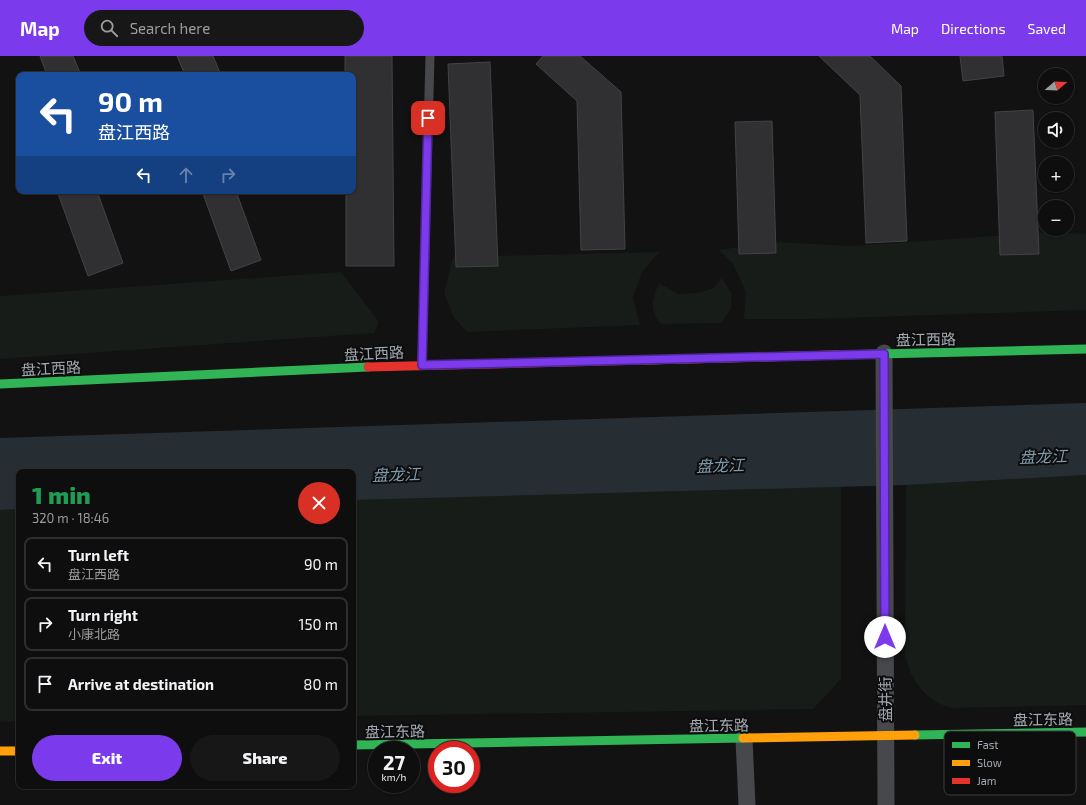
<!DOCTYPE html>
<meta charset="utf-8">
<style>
body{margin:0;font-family:"Exo 2","Noto Sans SC",sans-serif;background:#171717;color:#f1f3f6;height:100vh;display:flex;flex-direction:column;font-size:15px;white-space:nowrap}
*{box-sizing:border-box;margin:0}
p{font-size:13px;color:#9b9c9e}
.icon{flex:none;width:22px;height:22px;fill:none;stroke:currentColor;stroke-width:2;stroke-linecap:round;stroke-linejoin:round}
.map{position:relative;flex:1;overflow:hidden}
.panel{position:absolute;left:16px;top:413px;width:340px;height:320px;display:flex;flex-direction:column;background:#0e0e0e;border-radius:8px;box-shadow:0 1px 3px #0004,0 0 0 1px #2e2e2e}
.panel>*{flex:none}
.guide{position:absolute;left:16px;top:16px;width:340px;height:122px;border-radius:8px;box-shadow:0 1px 3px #0004,0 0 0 1px #2e2e2e;background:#1a4fa0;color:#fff;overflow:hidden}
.needle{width:26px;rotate:71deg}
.tools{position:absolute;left:1038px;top:12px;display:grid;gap:8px}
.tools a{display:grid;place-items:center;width:36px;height:36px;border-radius:50%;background:#0e0e0e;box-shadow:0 1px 3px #0004,0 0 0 1px #2e2e2e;font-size:20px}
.speed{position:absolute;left:368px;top:685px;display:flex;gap:8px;font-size:20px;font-weight:700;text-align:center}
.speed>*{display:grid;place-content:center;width:52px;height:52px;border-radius:50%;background:#0e0e0e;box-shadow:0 1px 3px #0004,0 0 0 1px #2e2e2e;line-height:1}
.speed small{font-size:10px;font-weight:400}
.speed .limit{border:6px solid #d22;background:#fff;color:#111}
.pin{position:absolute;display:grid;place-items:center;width:34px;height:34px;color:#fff;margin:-17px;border-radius:8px;box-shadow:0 2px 6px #0006}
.me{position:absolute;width:44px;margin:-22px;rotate:0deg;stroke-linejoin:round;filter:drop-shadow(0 0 3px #0008)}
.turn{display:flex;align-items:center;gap:14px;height:84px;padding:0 16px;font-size:18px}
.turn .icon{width:52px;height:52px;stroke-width:2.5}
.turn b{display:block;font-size:28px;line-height:34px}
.lanes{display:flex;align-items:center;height:38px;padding:0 16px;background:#0003;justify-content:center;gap:20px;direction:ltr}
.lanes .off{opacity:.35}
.round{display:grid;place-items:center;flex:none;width:42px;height:42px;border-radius:21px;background:#171717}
.overview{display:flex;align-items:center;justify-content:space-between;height:68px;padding:0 16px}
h1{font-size:24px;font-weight:800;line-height:30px;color:#1e9e55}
.button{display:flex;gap:8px;margin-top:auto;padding:8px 16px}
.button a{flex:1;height:46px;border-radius:24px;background:#7c3aed;color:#fff;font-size:16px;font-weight:800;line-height:46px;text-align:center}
.button a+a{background:#171717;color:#f1f3f6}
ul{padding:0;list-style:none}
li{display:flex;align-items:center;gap:12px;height:54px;margin:0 8px 6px;padding:0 8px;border:2px solid #2e2e2e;border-radius:8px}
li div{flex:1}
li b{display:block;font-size:15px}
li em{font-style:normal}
header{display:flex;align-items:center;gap:24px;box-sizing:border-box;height:56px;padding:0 20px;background:#7c3aed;color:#fff}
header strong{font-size:19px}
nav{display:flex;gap:22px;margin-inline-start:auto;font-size:14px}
.search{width:280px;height:36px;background:#171717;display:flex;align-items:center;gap:10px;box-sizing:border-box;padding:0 14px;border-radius:22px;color:#9b9c9e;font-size:15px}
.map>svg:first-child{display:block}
</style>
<header>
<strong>Map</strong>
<div class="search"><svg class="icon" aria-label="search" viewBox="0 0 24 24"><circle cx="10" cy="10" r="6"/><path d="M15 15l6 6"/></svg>Search here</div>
<nav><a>Map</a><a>Directions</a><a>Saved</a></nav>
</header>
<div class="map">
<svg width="1086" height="749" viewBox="0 0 1086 749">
<rect width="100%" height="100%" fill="#121213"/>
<!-- green -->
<path fill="#171c18" d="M1051 176 1086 178V254L811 263H744L746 236 733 208 719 194 773 186 853 190Z
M659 196 642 216 633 241 640 269 467 276 454 262 444 237 453 201Z
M341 216 379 266 374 277 0 303V240Z
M722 222 731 237V253L721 267 661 268C649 253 652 244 659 227L678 238 697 237 712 233Z
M1086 419V649L953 652C927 647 910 624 905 599L906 429Z
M841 430V623L813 653 353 660V444Z
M19 453V665L0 666V454Z"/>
<!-- water -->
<path fill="#272e33" d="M1086 347V419L906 429 353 444V416H19V453L0 454V382Z"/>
<!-- building -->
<path fill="#303033" stroke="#424346" d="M40 0H73L81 19H47Z
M177 0H213L221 19H185Z
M345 0H392L394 210H346V135H353V19H345Z
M543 0H580L621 36 625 193 581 194 577 45 536 8Z
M819 0H870L901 30 907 185 866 187 860 39Z
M960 0H1002L1004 20 963 25Z
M490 6 498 210 456 211 448 8Z
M1033 54 1039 198 1000 199 995 56Z
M772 65 776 197 739 198 735 66Z
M57 135H97L123 207 88 220Z
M202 135H236L261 204 231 215Z"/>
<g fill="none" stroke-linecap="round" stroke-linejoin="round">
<!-- lane -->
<path stroke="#47484b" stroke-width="9" d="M422 309 430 0"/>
<!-- street -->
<path stroke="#47484b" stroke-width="17" d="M884 297 886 749
M744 683 747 749"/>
<!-- fast -->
<path stroke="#30b455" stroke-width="9" d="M836 299 1086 293
M0 328 368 311
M915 679 1086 676
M353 689 743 682"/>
<!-- slow -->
<path stroke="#ff9f0a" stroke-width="9" d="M646 304 836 299
M743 682 915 679
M0 695H19"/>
<!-- jam -->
<path stroke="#e5322d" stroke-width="9" d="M368 311 646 304"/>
</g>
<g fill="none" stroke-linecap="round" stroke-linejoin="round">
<defs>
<path id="route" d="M428 62 422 309 884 298 885 581"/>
</defs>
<!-- route casing -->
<use href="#route" stroke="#51269a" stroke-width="10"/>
<!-- route -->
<use href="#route" stroke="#7c3aed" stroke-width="7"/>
</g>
<g text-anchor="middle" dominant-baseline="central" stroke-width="4" stroke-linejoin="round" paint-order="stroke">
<!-- street labels -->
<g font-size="15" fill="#a4aab3" stroke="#0d0d0e">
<text transform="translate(926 283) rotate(-1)">盘江西路</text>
<text transform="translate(374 297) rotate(-3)">盘江西路</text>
<text transform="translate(51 312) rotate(-3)">盘江西路</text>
<text transform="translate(885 643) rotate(-90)">盘井街</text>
<text transform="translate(1043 663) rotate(-1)">盘江东路</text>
<text transform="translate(719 669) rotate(-1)">盘江东路</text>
<text transform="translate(395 675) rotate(-1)">盘江东路</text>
</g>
<!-- water labels -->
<g font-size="16" font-style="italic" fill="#7e9aab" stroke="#0d0d0e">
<text transform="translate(1043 400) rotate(-2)">盘龙江</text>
<text transform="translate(720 409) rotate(-2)">盘龙江</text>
<text transform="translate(396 418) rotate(-2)">盘龙江</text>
</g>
</g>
<!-- legend -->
<rect x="944" y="675" width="132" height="64" rx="6" fill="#0d0d0e" stroke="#3a3c40" stroke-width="1"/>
<rect x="952" y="686" width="18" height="6" fill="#30b455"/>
<rect x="952" y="704" width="18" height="6" fill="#ff9f0a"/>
<rect x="952" y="722" width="18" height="6" fill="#e5322d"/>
<g font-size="11" fill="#a4aab3">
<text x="977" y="693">Fast</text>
<text x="977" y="711">Slow</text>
<text x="977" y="729">Jam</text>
</g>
</svg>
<div class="tools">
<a><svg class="needle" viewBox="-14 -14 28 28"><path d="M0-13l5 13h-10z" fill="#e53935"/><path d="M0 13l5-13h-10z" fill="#9b9c9e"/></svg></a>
<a><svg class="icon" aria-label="sound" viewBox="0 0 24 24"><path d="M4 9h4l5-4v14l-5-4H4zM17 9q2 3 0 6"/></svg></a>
<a>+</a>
<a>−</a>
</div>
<div class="speed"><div>27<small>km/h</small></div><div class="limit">30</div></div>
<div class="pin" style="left:428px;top:62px;background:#d93025"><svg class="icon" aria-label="arrive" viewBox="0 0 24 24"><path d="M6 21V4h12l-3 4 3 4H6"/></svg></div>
<svg class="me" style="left:885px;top:581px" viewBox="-20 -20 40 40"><circle r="19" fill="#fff"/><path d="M0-13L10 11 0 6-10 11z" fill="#7c3aed"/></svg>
<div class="guide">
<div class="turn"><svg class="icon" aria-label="left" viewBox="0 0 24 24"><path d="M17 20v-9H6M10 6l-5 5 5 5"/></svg><div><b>90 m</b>盘江西路</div></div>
<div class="lanes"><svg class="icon" aria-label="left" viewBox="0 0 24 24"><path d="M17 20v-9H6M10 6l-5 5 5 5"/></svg><svg class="icon off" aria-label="ahead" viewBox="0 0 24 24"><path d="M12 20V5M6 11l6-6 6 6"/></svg><svg class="icon off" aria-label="right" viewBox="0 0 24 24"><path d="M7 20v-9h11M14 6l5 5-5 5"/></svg></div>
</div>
<section class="panel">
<div class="overview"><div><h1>1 min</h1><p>320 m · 18:46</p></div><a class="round" style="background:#d93025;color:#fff"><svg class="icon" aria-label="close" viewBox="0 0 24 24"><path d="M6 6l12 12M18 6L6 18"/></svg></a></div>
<ul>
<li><svg class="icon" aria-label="left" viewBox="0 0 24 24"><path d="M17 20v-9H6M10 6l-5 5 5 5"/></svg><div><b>Turn left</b><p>盘江西路</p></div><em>90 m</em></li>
<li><svg class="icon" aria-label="right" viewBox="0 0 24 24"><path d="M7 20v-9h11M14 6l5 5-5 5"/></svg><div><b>Turn right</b><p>小康北路</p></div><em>150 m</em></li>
<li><svg class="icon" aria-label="arrive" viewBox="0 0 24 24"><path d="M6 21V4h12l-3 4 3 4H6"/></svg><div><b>Arrive at destination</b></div><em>80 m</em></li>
</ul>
<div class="button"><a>Exit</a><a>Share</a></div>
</section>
</div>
